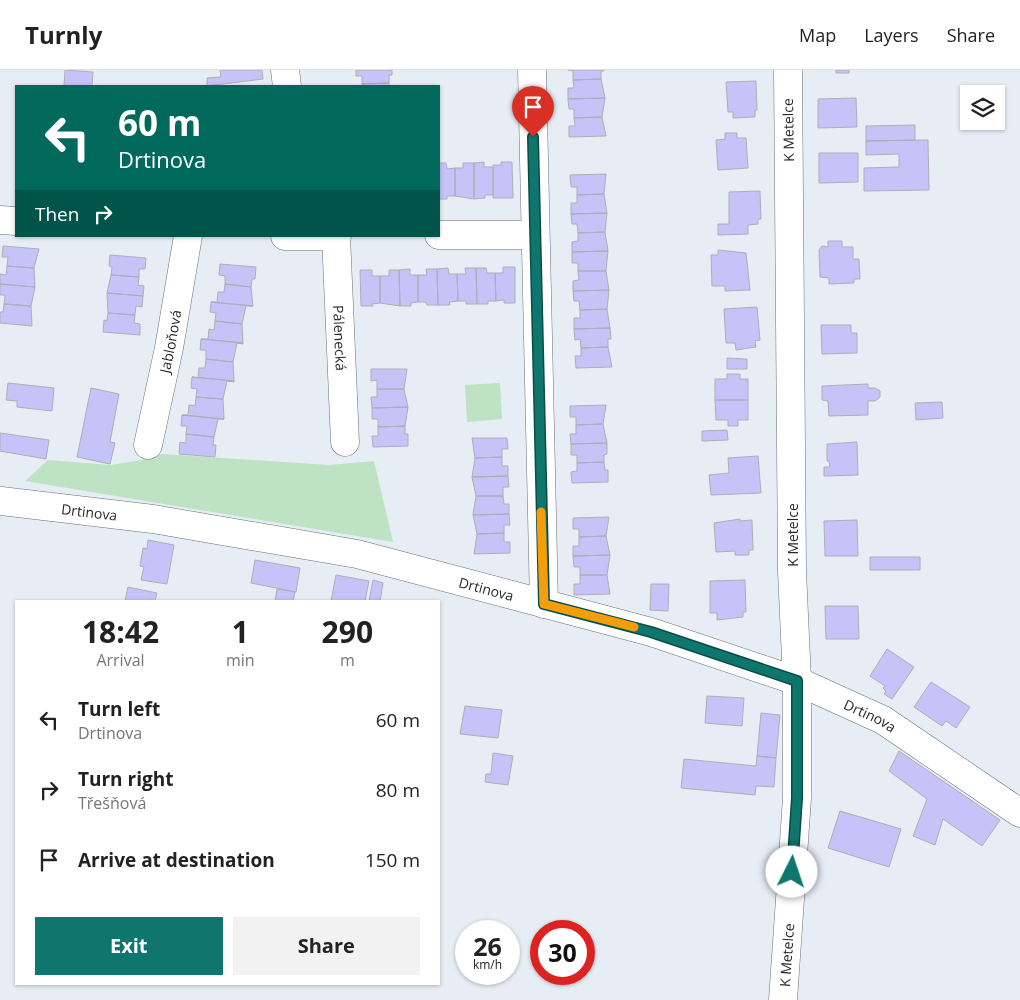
<!DOCTYPE html>
<meta charset="utf-8">
<style>
body{margin:0;font-family:"Open Sans",sans-serif;background:#f2f2f2;color:#222;height:100vh;display:flex;flex-direction:column;font-size:19px;white-space:nowrap}
*{box-sizing:border-box;margin:0}
p{font-size:16px;color:#767676}
.icon{flex:none;width:28px;height:28px;fill:none;stroke:currentColor;stroke-width:2;stroke-linecap:round;stroke-linejoin:round}
.map{position:relative;flex:1;overflow:hidden}
.sheet{position:absolute;left:15px;top:530px;width:425px;height:385px;display:flex;flex-direction:column;background:#fff;border-radius:0px;box-shadow:0 1px 4px #0004}
.sheet>*{flex:none}
.banner{position:absolute;left:15px;top:15px;width:425px;height:152px;border-radius:0px;box-shadow:0 1px 4px #0004;background:#00695c;color:#fff;overflow:hidden}
.buttons{position:absolute;left:960px;top:15px;display:grid;gap:10px}
.buttons a{display:grid;place-items:center;width:45px;height:45px;border-radius:0px;background:#fff;box-shadow:0 1px 4px #0004;font-size:25px}
.speed{position:absolute;left:455px;top:850px;display:flex;gap:10px;font-size:25px;font-weight:700;text-align:center}
.speed>*{display:grid;place-content:center;width:65px;height:65px;border-radius:50%;background:#fff;box-shadow:0 1px 4px #0004;line-height:1}
.speed small{font-size:12px;font-weight:400}
.speed .limit{border:8px solid #d22;background:#fff;color:#111}
.pin{position:absolute;display:grid;place-items:center;width:42px;height:42px;color:#fff;margin:-51px -21px;border-radius:50% 50% 50% 0;rotate:-45deg;box-shadow:0 0 5px #0007}
.pin .icon{rotate:45deg}
.me{position:absolute;width:55px;margin:-28px;rotate:4deg;stroke-linejoin:round;filter:drop-shadow(0 0 4px #0008)}
.turn{display:flex;align-items:center;gap:18px;height:105px;padding:0 20px;font-size:22px}
.turn .icon{width:65px;height:65px;stroke-width:2.5}
.turn b{display:block;font-size:35px;line-height:42px}
.then{display:flex;align-items:center;height:48px;padding:0 20px;background:#0003;gap:10px;font-size:19px}
.eta{display:flex;justify-content:space-evenly;align-items:center;height:85px;text-align:center}
.eta b{font-size:30px;font-weight:700;line-height:35px}
.action{display:flex;gap:10px;margin-top:auto;padding:10px 20px}
.action a{flex:1;height:58px;border-radius:0px;background:#0f766e;color:#fff;font-size:20px;font-weight:700;line-height:58px;text-align:center}
.action a+a{background:#f2f2f2;color:#222}
ul{padding:0;list-style:none}
li{display:flex;align-items:center;gap:15px;height:70px;padding:0 20px}
li div{flex:1}
li b{display:block;font-size:19px}
li em{font-style:normal}
header{display:flex;align-items:center;gap:30px;box-sizing:border-box;height:70px;padding:0 25px;background:#fff;border-bottom:1px solid #e0e0e0}
header strong{font-size:24px}
nav{display:flex;gap:28px;margin-inline-start:auto;font-size:18px}
.map>svg:first-child{display:block}
</style>
<header>
<strong>Turnly</strong>
<nav><a>Map</a><a>Layers</a><a>Share</a></nav>
</header>
<div class="map">
<svg width="1020" height="930" viewBox="0 0 1020 930">
<rect width="100%" height="100%" fill="#e7edf5"/>
<!-- green -->
<path fill="#bde2c4" d="M500 313 502 349 467 352 465 315Z
M162 384 329 395 374 391 393 472 25 411 48 390 111 395 141 390Z"/>
<!-- building -->
<path fill="#c6c3f9" stroke="#aeaeb7" d="M65 0 93 2 92 16H64Z
M220 0H262L263 9 207 16V8L221 7Z
M356 0H392V5H389V13L362 14V6H356Z
M568 0H604V1H601V9L573 10V1Z
M836 0H849V3H836Z
M601 9 605 28 568 29V18H574L573 10Z
M756 11 757 40H755V47L733 48V42H728L726 12Z
M389 13V16H362V14Z
M605 28 602 47 574 48V39H569L568 29Z
M856 28 857 57 818 58V29Z
M602 47 606 66 569 67V56H575L574 48Z
M915 55V70L866 71V56Z
M725 63H737V68H746L748 98 718 100 716 70 725 69Z
M928 70 929 120 864 121V98L899 97V84L866 85V71Z
M819 83H858V112L819 113Z
M484 92V97H493V125H485V128L474 129V93Z
M501 92H512L513 128H493V95H501Z
M439 93H446L447 99 455 98V126H447V129H439Z
M463 93H474V129L455 126V98H463Z
M606 104 604 124 577 125V117H571L570 105Z
M760 121 761 149H758V154L748 155V164L718 165V154H729V122Z
M604 124 607 143 571 144V133H577V125Z
M607 143 605 162 578 163 577 154H572L571 144Z
M605 162 608 181 572 182V172L578 171V163Z
M828 171H842V177H853V189H859L860 209H854V213L829 214V208L820 207 819 180 822 176 828 177Z
M3 176 39 179 34 198 7 196 8 187H2Z
M718 180 746 183 750 220 725 221V216H712L711 185H718Z
M608 181 606 201H578V193H572V182Z
M110 185 146 188 145 199H139V207L111 205 112 197 109 196Z
M220 194 256 197 255 209H252L251 217 225 214V206L219 205Z
M7 196 34 198 35 217 0 214V204L6 205Z
M503 197H515V233H504V230L496 231 495 203H503Z
M448 198 449 204H457L458 231 449 232 450 235H438L437 199Z
M465 198H476L477 234H466V231H458L457 204H466Z
M476 198H486L487 203H495L496 231H488V234H477Z
M410 199V205H418V232L411 233V236H400L399 200Z
M426 199H437L438 235H427L426 232H418V205H427Z
M360 200H372V206H380V233L372 234 373 236H361Z
M389 200H399L400 236 380 233V206H389Z
M578 201H606L609 220 573 221V211L579 210Z
M111 205 139 207 138 215 144 216 143 226 107 223Z
M0 214 35 217 31 236 4 234 5 225H0Z
M225 214 251 217 253 236 211 232H217L218 222H224Z
M609 220 607 239 580 240 579 231H574L573 221Z
M107 223 143 226 142 237 136 236 135 245 108 243Z
M211 232 253 236H246L242 254 215 251 216 243 210 242Z
M4 234 31 236 32 256 0 253V242H3Z
M757 237 760 270 755 271 756 277 736 280 735 273H726L724 239Z
M607 239 610 258 574 259V248H580V240Z
M108 243 135 245 134 253 140 254V265L103 262 104 250 107 251Z
M215 251 242 254 243 273 201 269H208L209 259 214 260Z
M821 255H851V263H857V283L822 284Z
M610 258 611 269H608V277L581 278 580 269 575 270 574 259Z
M201 269 243 273V274L237 273 233 292 206 289V280H200Z
M608 277 612 297 576 298 575 286H581V278Z
M727 288 747 289V299H727Z
M206 289 233 292 234 311 192 307 198 308 199 298H205Z
M371 299H407L404 319H377V310L371 311Z
M727 304H740V309H748V330H715V309H727Z
M192 307 234 311V312L227 311 223 329 196 327 197 319 191 318Z
M8 313 54 318 52 341 17 337V331L6 330Z
M868 314V318H875L880 321V327L875 331H868V345L829 346 828 331 822 330V316Z
M91 318 119 324 110 372 115 373 110 394 77 387Z
M377 319H404L408 337 372 338 371 327H377Z
M196 327 223 329 224 349 182 345H188L189 335 195 336Z
M715 330H748V350H738V356H728V350H716Z
M942 332 943 348 916 350 915 333Z
M606 335 603 354 576 355V347H570V336Z
M408 337 405 356 378 357V349H372V338Z
M182 345 224 349H218L214 367 186 364 187 356H181Z
M603 354 607 373 571 374 570 364H576V355Z
M405 356V364H408V376L373 377 372 366H378V357Z
M727 360 728 370 702 371V361Z
M0 363 49 370 46 389 0 381Z
M186 364 214 367 213 375H216L215 387 179 384 180 372 186 373Z
M472 368H507L508 379H502V387L475 388Z
M857 372 858 405 824 406V397H830L829 391H827V374Z
M607 373V384L604 385V392L577 393V385H571V374Z
M758 386 761 423 711 425 709 405 729 403 728 388Z
M502 387V396H508V406L472 407 475 388Z
M604 392 605 400H608V412L572 413 571 402 577 401V393Z
M508 406 509 417H503V426H476L472 407Z
M476 426H503L504 434H509V444L473 445Z
M509 444 510 455H504V463L477 464 473 445Z
M609 447 606 466 579 467V459H573V448Z
M740 449V451L752 450 753 480H749V485H735V481L716 482 714 453Z
M857 450 858 486H825L824 451Z
M504 463V472H510V483L474 484 477 464Z
M606 466 610 485 573 486V476H579V467Z
M148 470 174 475 167 514 141 510 144 497 140 496 143 478 147 479Z
M610 485 607 505H580V497H574L573 486Z
M870 487H920V500H870Z
M255 490 300 498 296 522 251 513Z
M336 505 369 511 365 531H331Z
M580 505H607L610 524 574 525V514H580Z
M373 510 383 513 380 531H369Z
M745 510 746 542H743V547L717 550V543H710V511Z
M651 514H669L668 541 650 540Z
M128 517 157 523 155 531H125Z
M277 519 295 522 293 531H275Z
M825 536H858L859 569H826Z
M887 579 914 597 892 629 884 624 886 621 883 618 885 616 870 606Z
M931 612 970 637 956 658 946 651 942 656 914 637Z
M707 626 744 628 742 656 705 653Z
M465 636 502 640 498 668 460 664Z
M761 643 780 645 776 688 757 686Z
M899 681 1000 750 982 776 943 749 935 775 913 766 927 729 889 701Z
M493 683 513 686 508 715 485 712 486 704H491Z
M757 686 776 688 774 717 756 716 755 725 681 718 684 689 756 696Z
M840 741 901 759 889 797 828 778Z"/>
<g fill="none" stroke-linecap="round" stroke-linejoin="round">
<defs>
<g id="minor">
<path d="M285 0 287 16"/>
<path d="M532 0 544 534"/>
<path d="M0 150 16 151"/>
<path d="M439 165H534"/>
<path d="M285 166H337"/>
<path id="s1" d="M336 166 345 372"/>
<path id="s2" d="M148 375 169 278 188 166"/>
<path id="s3" d="M1 431 153 449 357 484 651 562 797 611 883 650 1020 743"/>
<path id="s4" d="M783 930 797 728V611L792 501 788 0"/>
</g>
</defs>
<!-- minor casing -->
<use href="#minor" stroke="#6a6e76" stroke-width="29"/>
<!-- minor -->
<use href="#minor" stroke="#fff" stroke-width="28"/>
</g>
<g fill="none" stroke-linecap="round" stroke-linejoin="round">
<defs>
<path id="route" d="M533 67 544 534 651 562 797 611V728L792 802"/>
</defs>
<!-- route casing -->
<use href="#route" stroke="#0a4d48" stroke-width="12"/>
<!-- route -->
<use href="#route" stroke="#0f766e" stroke-width="9"/>
<!-- slow -->
<path stroke="#f59e0b" stroke-width="9" d="M541 442 544 534 634 557"/>
</g>
<g text-anchor="middle" dominant-baseline="central" stroke-width="4" stroke-linejoin="round" paint-order="stroke">
<!-- street labels -->
<g font-size="14" fill="#25272a" stroke="#fff">
<text transform="translate(788 60) rotate(-91)">K Metelce</text>
<text stroke="none"><textPath href="#s1" startOffset="102">Pálenecká</textPath></text>
<text stroke="none"><textPath href="#s2" startOffset="106">Jabloňová</textPath></text>
<text stroke="none"><textPath href="#s3" startOffset="89">Drtinova</textPath></text>
<text transform="translate(792 465) rotate(-90)">K Metelce</text>
<text stroke="none"><textPath href="#s3" startOffset="494">Drtinova</textPath></text>
<text stroke="none"><textPath href="#s3" startOffset="899">Drtinova</textPath></text>
<text stroke="none"><textPath href="#s4" startOffset="45">K Metelce</textPath></text>
</g>
</g>
</svg>
<div class="buttons">
<a><svg class="icon" aria-label="layers" viewBox="0 0 24 24"><path d="M12 4l9 5-9 5-9-5zM3 14l9 5 9-5"/></svg></a>
</div>
<div class="speed"><div>26<small>km/h</small></div><div class="limit">30</div></div>
<div class="pin" style="left:533px;top:67px;background:#d93025"><svg class="icon" aria-label="arrive" viewBox="0 0 24 24"><path d="M6 21V4h12l-3 4 3 4H6"/></svg></div>
<svg class="me" style="left:792px;top:802px" viewBox="-20 -20 40 40"><circle r="19" fill="#fff"/><path d="M0-13L10 11 0 6-10 11z" fill="#0f766e"/></svg>
<div class="banner">
<div class="turn"><svg class="icon" aria-label="left" viewBox="0 0 24 24"><path d="M17 20v-9H6M10 6l-5 5 5 5"/></svg><div><b>60 m</b>Drtinova</div></div>
<div class="then">Then<svg class="icon" aria-label="right" viewBox="0 0 24 24"><path d="M7 20v-9h11M14 6l5 5-5 5"/></svg></div>
</div>
<section class="sheet">
<div class="eta">
<div><b>18:42</b><p>Arrival</p></div>
<div><b>1</b><p>min</p></div>
<div><b>290</b><p>m</p></div>
</div>
<ul>
<li><svg class="icon" aria-label="left" viewBox="0 0 24 24"><path d="M17 20v-9H6M10 6l-5 5 5 5"/></svg><div><b>Turn left</b><p>Drtinova</p></div><em>60 m</em></li>
<li><svg class="icon" aria-label="right" viewBox="0 0 24 24"><path d="M7 20v-9h11M14 6l5 5-5 5"/></svg><div><b>Turn right</b><p>Třešňová</p></div><em>80 m</em></li>
<li><svg class="icon" aria-label="arrive" viewBox="0 0 24 24"><path d="M6 21V4h12l-3 4 3 4H6"/></svg><div><b>Arrive at destination</b></div><em>150 m</em></li>
</ul>
<div class="action"><a>Exit</a><a>Share</a></div>
</section>
</div>
